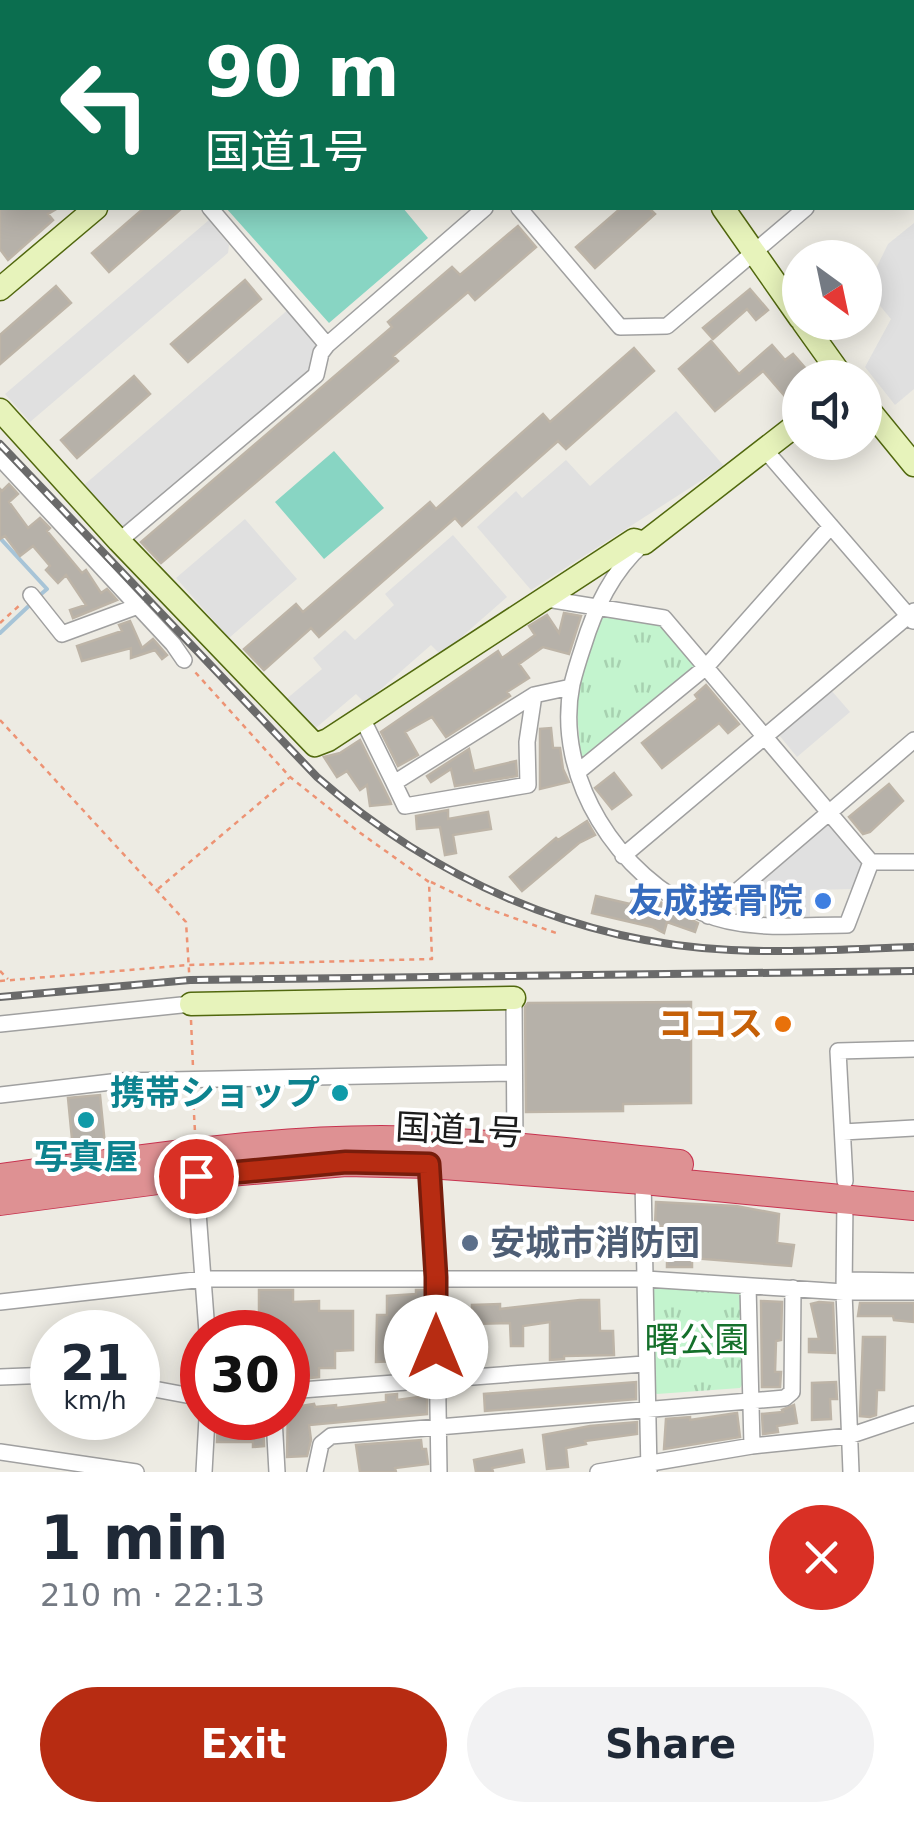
<!DOCTYPE html>
<meta charset="utf-8">
<style>
body{margin:0;font-family:"DejaVu Sans","Noto Sans JP",sans-serif;background:#f2f2f3;color:#1f2937;height:100vh;display:flex;flex-direction:column;font-size:38px;white-space:nowrap}
*{box-sizing:border-box;margin:0}
p{font-size:32px;color:#747a83}
.icon{flex:none;width:55px;height:55px;fill:none;stroke:currentColor;stroke-width:2;stroke-linecap:round;stroke-linejoin:round}
.map{position:relative;height:1472px;overflow:hidden}
.panel{display:flex;flex-direction:column;background:#fff;flex:1}
.panel>*{flex:none}
.banner{position:absolute;left:0px;top:0px;width:915px;height:210px;box-shadow:0 5px 25px #0003;background:#0b6e4f;color:#fff;overflow:hidden}
.needle{width:65px;rotate:147deg}
.tools{position:absolute;left:782px;top:240px;display:grid;gap:20px}
.tools a{display:grid;place-items:center;width:100px;height:100px;border-radius:50%;background:#fff;box-shadow:0 5px 25px #0003;font-size:50px}
.speed{position:absolute;left:30px;top:1310px;display:flex;gap:20px;font-size:50px;font-weight:700;text-align:center}
.speed>*{display:grid;place-content:center;width:130px;height:130px;border-radius:50%;background:#fff;box-shadow:0 5px 25px #0003;line-height:1}
.speed small{font-size:25px;font-weight:400}
.speed .limit{border:15px solid #d22;background:#fff;color:#111}
.pin{position:absolute;display:grid;place-items:center;width:85px;height:85px;color:#fff;margin:-42px;border:5px solid #fff;border-radius:50%;box-shadow:0 2px 10px #0007}
.me{position:absolute;width:110px;margin:-55px;rotate:0deg;stroke-linejoin:round;filter:drop-shadow(0 0 8px #0008)}
.turn{display:flex;align-items:center;gap:35px;height:210px;padding:0 40px;font-size:45px}
.turn .icon{width:130px;height:130px;stroke-width:2.5}
.turn b{display:block;font-size:70px;line-height:85px}
.round{display:grid;place-items:center;flex:none;width:105px;height:105px;border-radius:52px;background:#f2f2f3}
.overview{display:flex;align-items:center;justify-content:space-between;height:170px;padding:0 40px}
h1{font-size:60px;font-weight:700;line-height:75px}
.action{display:flex;gap:20px;margin-top:auto;padding:20px 40px}
.action a{flex:1;height:115px;border-radius:60px;background:#b72c12;color:#fff;font-size:40px;font-weight:700;line-height:115px;text-align:center}
.action a+a{background:#f2f2f3;color:#1f2937}
.map>svg:first-child{display:block}
</style>
<div class="map">
<svg width="914" height="1472" viewBox="0 0 914 1472">
<defs>
<pattern id="park-tufts" width="24" height="20" patternUnits="userSpaceOnUse" patternTransform="scale(2.5)"><rect width="24" height="20" fill="#c3f4ce"/><path d="M3 7l-1-3M5 7V3M7 7l1-3M15 17l-1-3M17 17v-4M19 17l1-3" fill="none" stroke="#a7d1b0"/></pattern>
</defs>
<rect width="100%" height="100%" fill="#edebe3"/>
<!-- park -->
<path fill="url(#park-tufts)" d="M603 614 662 625 696 665 695 672 588 760 581 757 576 702 597 619Z
M655 1287 739 1292 743 1297 744 1382 740 1388 657 1394 651 1389 650 1291Z"/>
<!-- pitch -->
<path fill="#88d5c3" d="M226 208H403L428 238 329 323Z
M334 451 384 508 324 559 275 502Z"/>
<!-- parking -->
<path fill="#e0e0e0" d="M209 220 229 245 228 253 30 422 5 394Z
M914 223V389L895 405 865 367 891 319 866 289 888 244Z
M290 308 319 343 308 370 124 530 84 485Z
M676 411 724 466 531 590 477 527 516 491 522 498 566 460 590 486Z
M245 519 297 579 229 638 176 578Z
M453 535 507 597 441 655 431 645 365 703 356 694 311 732 284 701 322 669 313 658 345 630 355 640 394 605 385 594Z
M831 690 850 712 797 757 779 735Z
M825 823H832L864 862 854 889 810 890V917L765 919 766 897 753 883Z"/>
<g fill="none" stroke-linecap="round" stroke-linejoin="round">
<!-- stream -->
<path stroke="#a7c4d7" stroke-width="4" d="M0 538 47 589 40 595
M0 633 33 602"/>
</g>
<!-- building -->
<path fill="#b6b1a9" stroke="#bdb4a7" stroke-width="2.5" d="M0 208H58L48 214 53 220 8 260 0 249Z
M144 208H182L109 272 92 253Z
M621 208H649L655 214 595 268 576 247Z
M518 226 536 247 475 300 468 292 393 356 398 361 161 563 141 542 392 327 388 322 452 267 460 275Z
M245 280 261 299 188 362 171 344Z
M56 286 71 303 0 364V335Z
M750 289 768 310 756 320 747 309 713 339 703 328Z
M711 341 739 374 772 345 785 360 793 354 814 378H800V391L789 401 763 371 715 411 679 369Z
M634 348 654 371 566 449 558 441 462 526 455 518 319 637 311 628 264 670 244 649 296 604 303 612 430 502 436 509 543 414 550 422Z
M134 376 150 394 77 458 61 440Z
M9 484 18 494 9 502 28 528 40 518 50 528 47 531 82 573 86 570 101 593 107 589 117 600 73 618 70 610 86 605 66 575 58 583 46 570 50 566 33 546 20 556 5 536 0 539V489L2 491Z
M564 613 581 616 569 654 543 647 519 664 529 678 507 692 510 696 446 737 432 717 405 732 418 755 398 766 381 732 498 651 502 658 535 635 529 626 547 615 559 633Z
M130 621 142 648 153 639 167 655 162 659 155 650 131 658V648L82 661 77 646 122 631 119 625Z
M706 685 739 724 728 733 719 723 662 768 642 743 698 699 695 695Z
M551 728 553 748H560L563 769 569 782 540 789V729Z
M360 740 390 801 391 804 370 806 367 785 360 790 347 771 337 777 324 757 340 753Z
M469 749 474 771 516 761 517 776 455 786 451 769 431 782 427 776Z
M614 773 631 795 612 809 595 788Z
M889 784 903 801 870 832 863 834 849 817Z
M448 810V819L488 812 491 829 453 835 456 853 445 855 440 827 417 829 416 816Z
M587 821 595 835 579 843 522 891 510 877 556 838 558 840Z
M642 888 667 907 698 923 695 932 667 922 664 933 652 927 592 913 596 896 630 904Z
M691 1002V1103L623 1104V1111L526 1112 525 1007 528 1003Z
M100 1095 105 1145 73 1149 68 1098Z
M656 1202 736 1206 779 1214 777 1243 794 1245 791 1266 692 1258V1267H667V1250H675V1227L655 1226Z
M259 1290H293V1302L319 1301V1311H353V1350L335 1351V1368H319V1377L288 1380V1364L299 1362 297 1336 259 1332Z
M416 1290H425L426 1369 398 1371V1361L376 1362 377 1315H387V1296L416 1294Z
M580 1300H599L600 1331H613L614 1355 564 1356V1359L550 1360V1322L523 1326V1346H511L510 1323 472 1324V1305L500 1304V1309Z
M761 1301 782 1302 781 1340 776 1341 775 1372H781L780 1387H762Z
M819 1302 833 1303 835 1353 809 1352V1339H819L811 1304Z
M860 1303H914V1322L894 1320 893 1316H858Z
M480 1327 481 1344 471 1345 473 1366 449 1368 448 1352 458 1351 457 1328Z
M863 1337H885L884 1390H877L876 1415 870 1417 860 1416Z
M636 1382V1399L485 1411 484 1394Z
M836 1382 837 1399H830L831 1419 812 1420V1383Z
M397 1394V1400L427 1396V1414L309 1425 311 1440 307 1456 287 1457 288 1408 314 1404 315 1407 336 1405V1408L386 1402V1395Z
M794 1405 797 1423 777 1426 778 1432 763 1434 762 1414 783 1412 782 1410Z
M737 1413 740 1437 664 1449 666 1419 690 1417V1420Z
M251 1418H263L264 1446 253 1447V1442H217L218 1421 251 1420Z
M637 1422V1434L585 1441 586 1444 566 1448 568 1467 547 1469 543 1435 590 1426Z
M421 1440 422 1449H426L428 1464 395 1468 396 1472H360L356 1445Z
M522 1450 524 1462 492 1468 493 1472H476L474 1460Z"/>
<g fill="none" stroke-linecap="round" stroke-linejoin="round">
<defs>
<path id="street" d="M315 0 318 2
M743 0 745 2
M891 0 893 2
M912 25 914 27
M912 118 914 117
M210 208 327 345
M519 208 620 327 667 326 806 208
M765 450 913 621
M0 458 173 644 184 660
M119 541 316 375 321 353 327 345 485 208
M644 543C612 571 595 608 583 647 579 659 575 672 572 684 553 777 619 878 703 913 746 932 801 925 847 925L871 862
M31 595 62 634 138 606
M547 599 664 618 871 862
M534 695 527 742 528 785 405 806 394 783 534 695 571 687
M362 718 394 783
M579 771 706 667 831 526
M623 856 914 611
M871 862H914
M708 916 914 740
M514 998 515 1148
M0 1024 191 1004
M0 1095 120 1081 514 1073
M843 1132 914 1128
M429 1164 436 1277 439 1472
M195 1172 207 1332
M643 1180 649 1471
M845 1181 838 1051 914 1049
M845 1199 844 1292 851 1472
M845 1280 914 1281
M748 1286 752 1446
M0 1302 204 1279H646L844 1292H914
M0 1377 52 1375
M138 1386 202 1398
M288 1391 644 1364
M274 1418 277 1472
M0 1452 136 1472
M204 1472 207 1418
M315 1472 321 1444 331 1436 785 1398 792 1392 793 1288
M598 1472 752 1446 849 1436 914 1414"/>
<path id="secondary" d="M582 0 583 2
M329 2 332 0
M723 208 800 318
M0 289 96 208
M803 322 843 378
M865 405 914 465
M0 410 119 541 315 745 328 740 634 540 644 543 800 422
M191 1004 514 998"/>
<path id="highway" d="M0 1178C126 1162 253 1140 381 1140 480 1141 580 1154 679 1164
M0 1201 196 1175 346 1162 429 1164 643 1180 914 1206"/>
</defs>
<!-- street casing -->
<use href="#street" stroke="#a0a0a0" stroke-width="18"/>
<!-- secondary casing -->
<use href="#secondary" stroke="#51680e" stroke-width="25"/>
<!-- highway casing -->
<use href="#highway" stroke="#c7334f" stroke-width="30"/>
<!-- path -->
<path stroke="#ed9374" stroke-width="2.5" stroke-dasharray="5 5" stroke-linecap="butt" d="M912 67H914
M0 623 21 604
M0 720 186 922 190 987
M431 882 483 907 556 933
M158 889 289 778
M0 971 8 979
M0 981 188 965 432 959 429 882 359 832 290 777 195 672
M191 1020 193 1067
M193 1095 195 1132"/>
<!-- street -->
<use href="#street" stroke="#fff" stroke-width="15"/>
<!-- secondary -->
<use href="#secondary" stroke="#e7f3bb" stroke-width="22"/>
<!-- highway -->
<use href="#highway" stroke="#de9193" stroke-width="28"/>
<defs>
<path id="rail" d="M0 444 317 777C433 878 576 943 731 950 792 953 853 949 914 947
M0 997 190 980 914 971"/>
</defs>
<!-- rail casing -->
<use href="#rail" stroke="#6a6a6a" stroke-width="8"/>
<!-- rail -->
<use href="#rail" stroke="#fff" stroke-width="4" stroke-dasharray="11" stroke-linecap="butt"/>
</g>
<g fill="none" stroke-linecap="round" stroke-linejoin="round">
<defs>
<path id="route" d="M196 1176 346 1162 429 1164 436 1277V1347"/>
</defs>
<!-- route casing -->
<use href="#route" stroke="#771d0c" stroke-width="25"/>
<!-- route -->
<use href="#route" stroke="#b72c12" stroke-width="18"/>
</g>
<!-- markers -->
<circle fill="#3f7fe0" stroke="#fff" stroke-width="4" cx="823" cy="901" r="10"/>
<circle fill="#e8710a" stroke="#fff" stroke-width="4" cx="783" cy="1024" r="10"/>
<g fill="#0f9aa8" stroke="#fff" stroke-width="4">
<circle cx="340" cy="1093" r="10"/>
<circle cx="86" cy="1120" r="10"/>
</g>
<circle fill="#5c6f8a" stroke="#fff" stroke-width="4" cx="470" cy="1243" r="10"/>
<g text-anchor="middle" dominant-baseline="central" stroke-width="8" stroke-linejoin="round" paint-order="stroke">
<!-- shop labels -->
<g font-size="35" font-weight="bold" fill="#366cbe" stroke="#fff" text-anchor="end">
<text x="803" y="901">友成接骨院</text>
</g>
<!-- food labels -->
<g font-size="35" font-weight="bold" fill="#c56008" stroke="#fff" text-anchor="end">
<text x="763" y="1024">ココス</text>
</g>
<!-- culture labels -->
<g font-size="35" font-weight="bold" fill="#0d838f" stroke="#fff" text-anchor="end">
<text x="320" y="1093">携帯ショップ</text>
<text x="86" y="1157" text-anchor="middle">写真屋</text>
</g>
<!-- street labels -->
<g font-size="35" fill="#1c1c1c" stroke="#fff">
<text transform="translate(459 1130) rotate(3)">国道1号</text>
</g>
<!-- service labels -->
<g font-size="35" font-weight="bold" fill="#4e5e75" stroke="#fff" text-anchor="start">
<text x="490" y="1243">安城市消防団</text>
</g>
<!-- park labels -->
<g font-size="35" fill="#15702b" stroke="#fff">
<text x="697" y="1340">曙公園</text>
</g>
</g>
</svg>
<div class="tools">
<a><svg class="needle" viewBox="-14 -14 28 28"><path d="M0-13l5 13h-10z" fill="#e53935"/><path d="M0 13l5-13h-10z" fill="#747a83"/></svg></a>
<a><svg class="icon" aria-label="sound" viewBox="0 0 24 24"><path d="M4 9h4l5-4v14l-5-4H4zM17 9q2 3 0 6"/></svg></a>
</div>
<div class="speed"><div>21<small>km/h</small></div><div class="limit">30</div></div>
<div class="pin" style="left:196px;top:1176px;background:#d93025"><svg class="icon" aria-label="arrive" viewBox="0 0 24 24"><path d="M6 21V4h12l-3 4 3 4H6"/></svg></div>
<svg class="me" style="left:436px;top:1347px" viewBox="-20 -20 40 40"><circle r="19" fill="#fff"/><path d="M0-13L10 11 0 6-10 11z" fill="#b72c12"/></svg>
<div class="banner">
<div class="turn"><svg class="icon" aria-label="left" viewBox="0 0 24 24"><path d="M17 20v-9H6M10 6l-5 5 5 5"/></svg><div><b>90 m</b>国道1号</div></div>
</div>
</div>
<section class="panel">
<div class="overview"><div><h1>1 min</h1><p>210 m · 22:13</p></div><a class="round" style="background:#d93025;color:#fff"><svg class="icon" aria-label="close" viewBox="0 0 24 24"><path d="M6 6l12 12M18 6L6 18"/></svg></a></div>
<div class="action"><a>Exit</a><a>Share</a></div>
</section>
